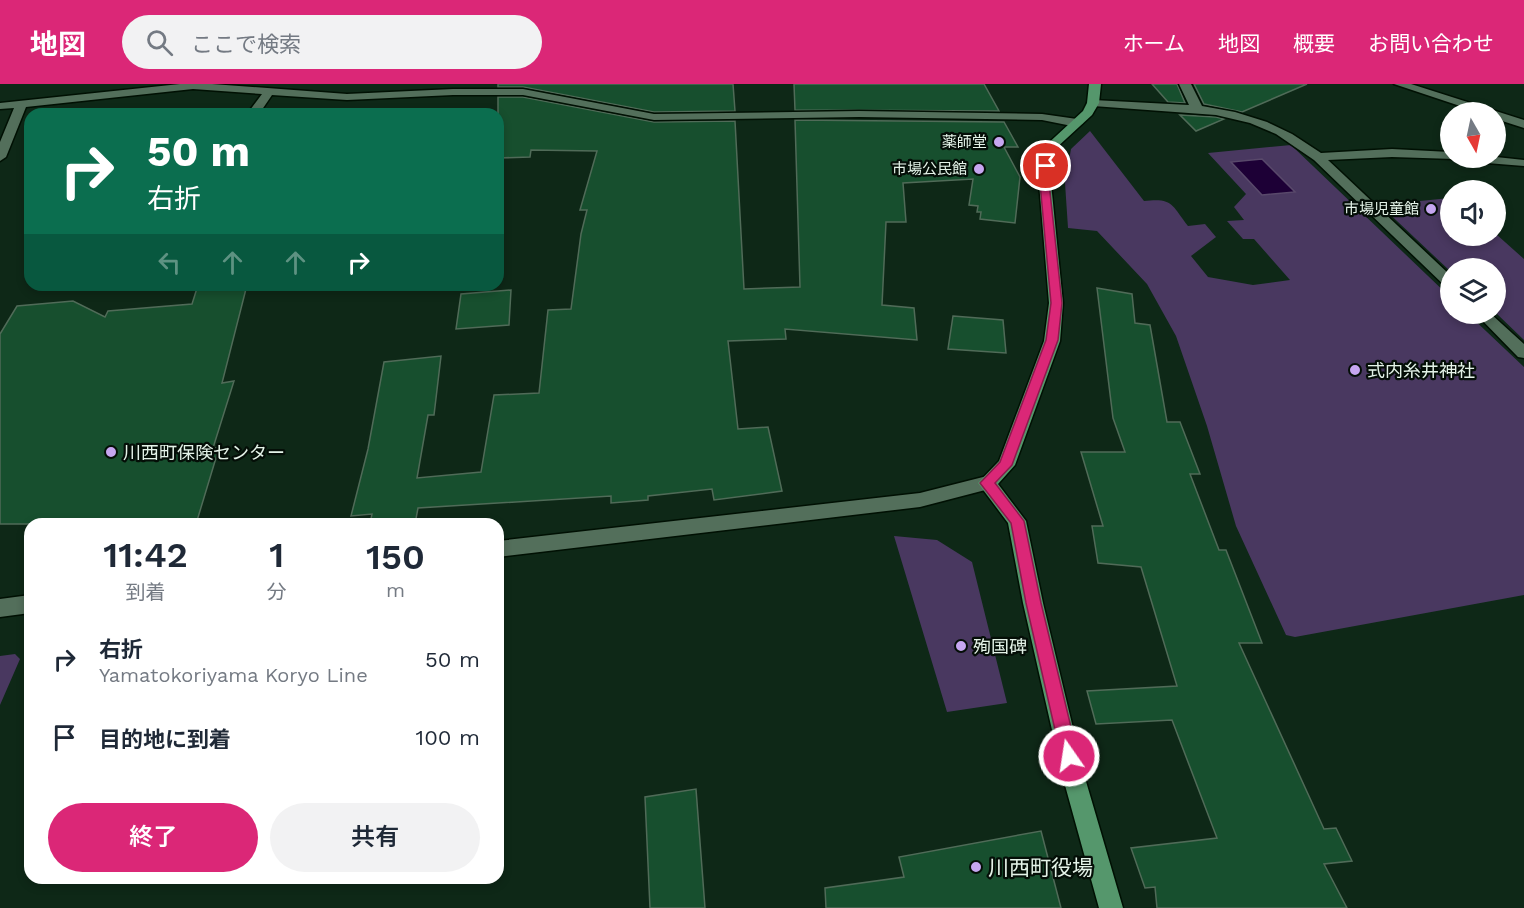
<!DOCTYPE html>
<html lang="ja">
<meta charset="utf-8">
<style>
body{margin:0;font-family:"Work Sans","Noto Sans JP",sans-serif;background:#f2f2f3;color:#1f2937;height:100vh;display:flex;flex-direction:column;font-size:22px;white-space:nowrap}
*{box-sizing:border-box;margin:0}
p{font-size:20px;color:#747a83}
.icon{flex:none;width:33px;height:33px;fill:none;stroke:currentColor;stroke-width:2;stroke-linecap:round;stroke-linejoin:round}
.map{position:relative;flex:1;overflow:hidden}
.side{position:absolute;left:24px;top:434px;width:480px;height:366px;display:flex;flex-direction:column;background:#fff;border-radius:18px;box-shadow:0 3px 9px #0003}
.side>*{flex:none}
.guide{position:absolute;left:24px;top:24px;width:480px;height:183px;border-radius:18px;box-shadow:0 3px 9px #0003;background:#0b6e4f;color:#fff;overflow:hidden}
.needle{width:39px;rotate:171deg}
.controls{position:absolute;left:1440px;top:18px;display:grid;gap:12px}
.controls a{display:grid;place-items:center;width:66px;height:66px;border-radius:50%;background:#fff;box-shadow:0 3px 9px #0003;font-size:30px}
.pin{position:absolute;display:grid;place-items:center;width:51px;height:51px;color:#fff;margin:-26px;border:3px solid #fff;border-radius:50%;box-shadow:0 2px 6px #0007}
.me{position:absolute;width:66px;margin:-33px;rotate:347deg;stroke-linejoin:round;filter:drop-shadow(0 0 4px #0008)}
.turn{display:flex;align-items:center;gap:21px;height:126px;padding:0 24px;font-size:27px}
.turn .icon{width:78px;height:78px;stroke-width:2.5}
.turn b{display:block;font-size:42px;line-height:51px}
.lanes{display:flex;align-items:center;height:57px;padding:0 24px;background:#0003;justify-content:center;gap:30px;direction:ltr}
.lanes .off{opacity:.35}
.eta{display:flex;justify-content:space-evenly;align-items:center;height:102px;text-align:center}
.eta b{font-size:36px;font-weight:600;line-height:42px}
.button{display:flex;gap:12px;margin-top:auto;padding:12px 24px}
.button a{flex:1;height:69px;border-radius:36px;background:#db2777;color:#fff;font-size:24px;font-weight:600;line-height:69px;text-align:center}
.button a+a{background:#f2f2f3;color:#1f2937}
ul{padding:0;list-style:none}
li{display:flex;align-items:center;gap:18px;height:78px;padding:0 24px}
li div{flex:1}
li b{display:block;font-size:22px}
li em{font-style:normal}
header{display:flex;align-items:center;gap:36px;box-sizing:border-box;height:84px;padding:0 30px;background:#db2777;color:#fff}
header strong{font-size:28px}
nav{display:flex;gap:33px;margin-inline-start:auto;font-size:21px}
.search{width:420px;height:54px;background:#f2f2f3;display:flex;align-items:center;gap:15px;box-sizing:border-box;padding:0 21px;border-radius:33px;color:#747a83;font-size:22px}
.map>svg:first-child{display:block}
</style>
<header>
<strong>地図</strong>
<div class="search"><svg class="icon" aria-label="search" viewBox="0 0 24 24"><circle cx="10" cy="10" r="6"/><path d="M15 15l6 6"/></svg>ここで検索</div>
<nav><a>ホーム</a><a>地図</a><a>概要</a><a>お問い合わせ</a></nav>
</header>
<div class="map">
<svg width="1524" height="824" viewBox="0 0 1524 824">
<rect width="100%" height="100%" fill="#0e2817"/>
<!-- green -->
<path fill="#493860" d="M1090 47 1144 117C1173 114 1171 120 1188 142L1205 140 1216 153 1191 172 1208 193 1253 201 1290 196 1254 155H1243L1227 137 1244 136 1234 123 1246 110 1208 69 1291 61 1450 213V230H1468L1524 283V511L1295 553 1286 551 1236 442 1207 342 1176 252 1147 200 1097 147 1068 144 1065 99 1071 65Z
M1450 114V152L1496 150 1524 175V256L1496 229V184H1450V187L1380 121Z
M894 452 937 456 972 478 1007 619 947 628Z
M15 570 20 575 0 621V572Z"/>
<!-- water -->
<path fill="#1d0036" stroke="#59496b" stroke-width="1.5" d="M1262 75 1295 108 1262 111 1231 78Z"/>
<!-- building -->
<path fill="#174f2e" stroke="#506b58" stroke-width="1.5" d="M498 0H733L735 27 654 28 523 3H498Z
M794 0H984L999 27 795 26Z
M1152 0H1177L1185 19 1168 18Z
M1194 0H1307L1242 28 1204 20Z
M498 13H523L654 38 735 37 744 205 800 203 795 36 1004 38 1018 63H1004L1020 93 1015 139 980 135 981 128H977L978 122 969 121 973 95 903 99 906 138H886L882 221 914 224 917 256 785 245 786 255 728 257 738 345 768 343 782 407 714 416 712 405 648 412V416L611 419V412L418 424 415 440H370L372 430 351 432 368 365 384 278 441 272 434 331H428L417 394 481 388 494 311 539 309 548 226 571 225 581 150 587 126H580L597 67 531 66 530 73 498 74Z
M1180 31 1216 33 1224 35 1196 47Z
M198 201H247L222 299 234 297 213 364H219L196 440H0V250L17 222 73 217 105 233 108 227 192 220Z
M1097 204 1132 210 1135 239 1150 241 1167 338H1180L1200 390H1190L1219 466H1226L1262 559H1239L1324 745 1336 744 1352 777 1324 780 1347 824H1157L1155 803 1145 804 1131 764 1217 754 1172 636 1096 640 1087 607 1177 602 1141 483 1098 479 1092 442H1103L1081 368H1125L1113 334Z
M511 206 509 241 456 245 461 210Z
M953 232 1003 236 1006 269 948 265Z
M696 705 705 824H650L645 713Z
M1041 747 1061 824H826L825 804 904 793 899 773Z"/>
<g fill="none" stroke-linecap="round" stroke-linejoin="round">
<defs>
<path id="minor" d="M180 0H212L347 10 453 5H523L654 30 859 27 1042 30 1077 35 1083 39 1077 43 1042 36 859 33 654 36 523 11H453L347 16 272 11 259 30H247L262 10 193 5 26 23 6 73 0 77V58L14 24 0 25V19Z
M1179 0H1191L1202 22 1235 28 1267 38 1292 50 1321 69 1392 65 1450 68V74L1454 75 1392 73 1328 76 1450 191V203L1445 202 1314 76 1276 50 1250 39 1216 31 1093 22 1087 19 1093 16 1189 21Z
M1394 0H1411L1524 36V44L1496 35V28H1478Z
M1496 73 1524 76V82L1474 78 1468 74Z
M1476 230H1491L1524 260V274L1518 273Z
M987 392 993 394 996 399 993 404 920 423 498 473V457L920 409Z
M30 511V529L0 533V515Z"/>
<path id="major" d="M1089 0H1101L1099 19 1092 31 1054 66 1051 99 1063 219 1060 257 1015 381 998 400 1026 437 1043 519 1085 694 1123 824H1099L1063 694 1023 519 1008 439 978 399 999 377 1044 257 1049 219 1039 99 1042 65 1083 27 1087 19Z"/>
</defs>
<!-- minor casing -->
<use href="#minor" stroke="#001003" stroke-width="3"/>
<!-- major casing -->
<use href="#major" stroke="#001003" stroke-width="3"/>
<!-- minor -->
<use href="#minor" fill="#536f5b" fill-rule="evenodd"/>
<!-- major -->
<use href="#major" fill="#55976c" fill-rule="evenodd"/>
</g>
<!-- route -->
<path fill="#db2777" stroke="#8e194d" stroke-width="1.5" d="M1043 80 1051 82 1049 99 1062 219 1058 256 1012 381 995 399 1024 437 1041 519 1078 672 1075 678 1069 680 1063 678 1061 672 1026 519 1011 439 980 399 1000 378 1046 256 1051 219 1040 99Z"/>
<!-- markers -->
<g fill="#c6a6f0" stroke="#040e07" stroke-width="2">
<circle cx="999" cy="58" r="6"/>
<circle cx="979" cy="85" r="6"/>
<circle cx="1431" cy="125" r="6"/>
<circle cx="1355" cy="286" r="6"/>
<circle cx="111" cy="368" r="6"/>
<circle cx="961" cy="562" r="6"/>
<circle cx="976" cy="783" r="6"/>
</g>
<g text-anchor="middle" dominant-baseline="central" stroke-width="4.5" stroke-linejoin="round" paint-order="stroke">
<!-- far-poi labels -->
<g font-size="15" fill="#e4f3e8" stroke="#040e07" text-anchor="end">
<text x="987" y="58">薬師堂</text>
<text x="967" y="85">市場公民館</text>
<text x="1419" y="125">市場児童館</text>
</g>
<!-- poi labels -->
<g font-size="18" fill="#e4f3e8" stroke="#040e07" text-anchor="start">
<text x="1367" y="286">式内糸井神社</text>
<text x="123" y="368">川西町保険センター</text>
<text x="973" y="562">殉国碑</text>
</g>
<!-- near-poi labels -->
<g font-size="21" fill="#e4f3e8" stroke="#040e07" text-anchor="start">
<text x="988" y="783">川西町役場</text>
</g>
</g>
</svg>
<div class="controls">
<a><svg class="needle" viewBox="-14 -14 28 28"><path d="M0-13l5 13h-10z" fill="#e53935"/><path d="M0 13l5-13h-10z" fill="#747a83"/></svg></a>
<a><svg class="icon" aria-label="sound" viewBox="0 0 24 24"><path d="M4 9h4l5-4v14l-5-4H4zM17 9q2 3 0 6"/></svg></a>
<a><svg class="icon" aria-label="layers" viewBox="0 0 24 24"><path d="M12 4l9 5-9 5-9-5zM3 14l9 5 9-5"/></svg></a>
</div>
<div class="pin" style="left:1046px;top:82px;background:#d93025"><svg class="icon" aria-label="arrive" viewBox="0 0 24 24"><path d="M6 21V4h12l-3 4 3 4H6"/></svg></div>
<svg class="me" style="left:1069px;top:672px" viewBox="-20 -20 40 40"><circle r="17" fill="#db2777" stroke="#fff" stroke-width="3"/><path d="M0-11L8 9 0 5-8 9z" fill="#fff"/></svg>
<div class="guide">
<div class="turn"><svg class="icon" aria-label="right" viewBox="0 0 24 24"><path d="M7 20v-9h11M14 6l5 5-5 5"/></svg><div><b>50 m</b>右折</div></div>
<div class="lanes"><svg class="icon off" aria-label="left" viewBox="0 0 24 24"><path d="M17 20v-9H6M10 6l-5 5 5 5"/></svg><svg class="icon off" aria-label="ahead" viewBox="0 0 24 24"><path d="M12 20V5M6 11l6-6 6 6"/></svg><svg class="icon off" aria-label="ahead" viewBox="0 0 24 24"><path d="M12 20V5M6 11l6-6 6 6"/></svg><svg class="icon" aria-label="right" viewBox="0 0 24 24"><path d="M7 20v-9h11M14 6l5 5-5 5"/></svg></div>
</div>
<section class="side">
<div class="eta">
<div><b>11:42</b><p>到着</p></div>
<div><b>1</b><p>分</p></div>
<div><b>150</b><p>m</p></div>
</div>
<ul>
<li><svg class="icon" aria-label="right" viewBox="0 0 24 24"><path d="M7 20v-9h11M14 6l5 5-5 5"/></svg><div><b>右折</b><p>Yamatokoriyama Koryo Line</p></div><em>50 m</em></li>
<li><svg class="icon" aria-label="arrive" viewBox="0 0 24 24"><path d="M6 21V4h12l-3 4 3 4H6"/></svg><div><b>目的地に到着</b></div><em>100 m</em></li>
</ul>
<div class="button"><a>終了</a><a>共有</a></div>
</section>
</div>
